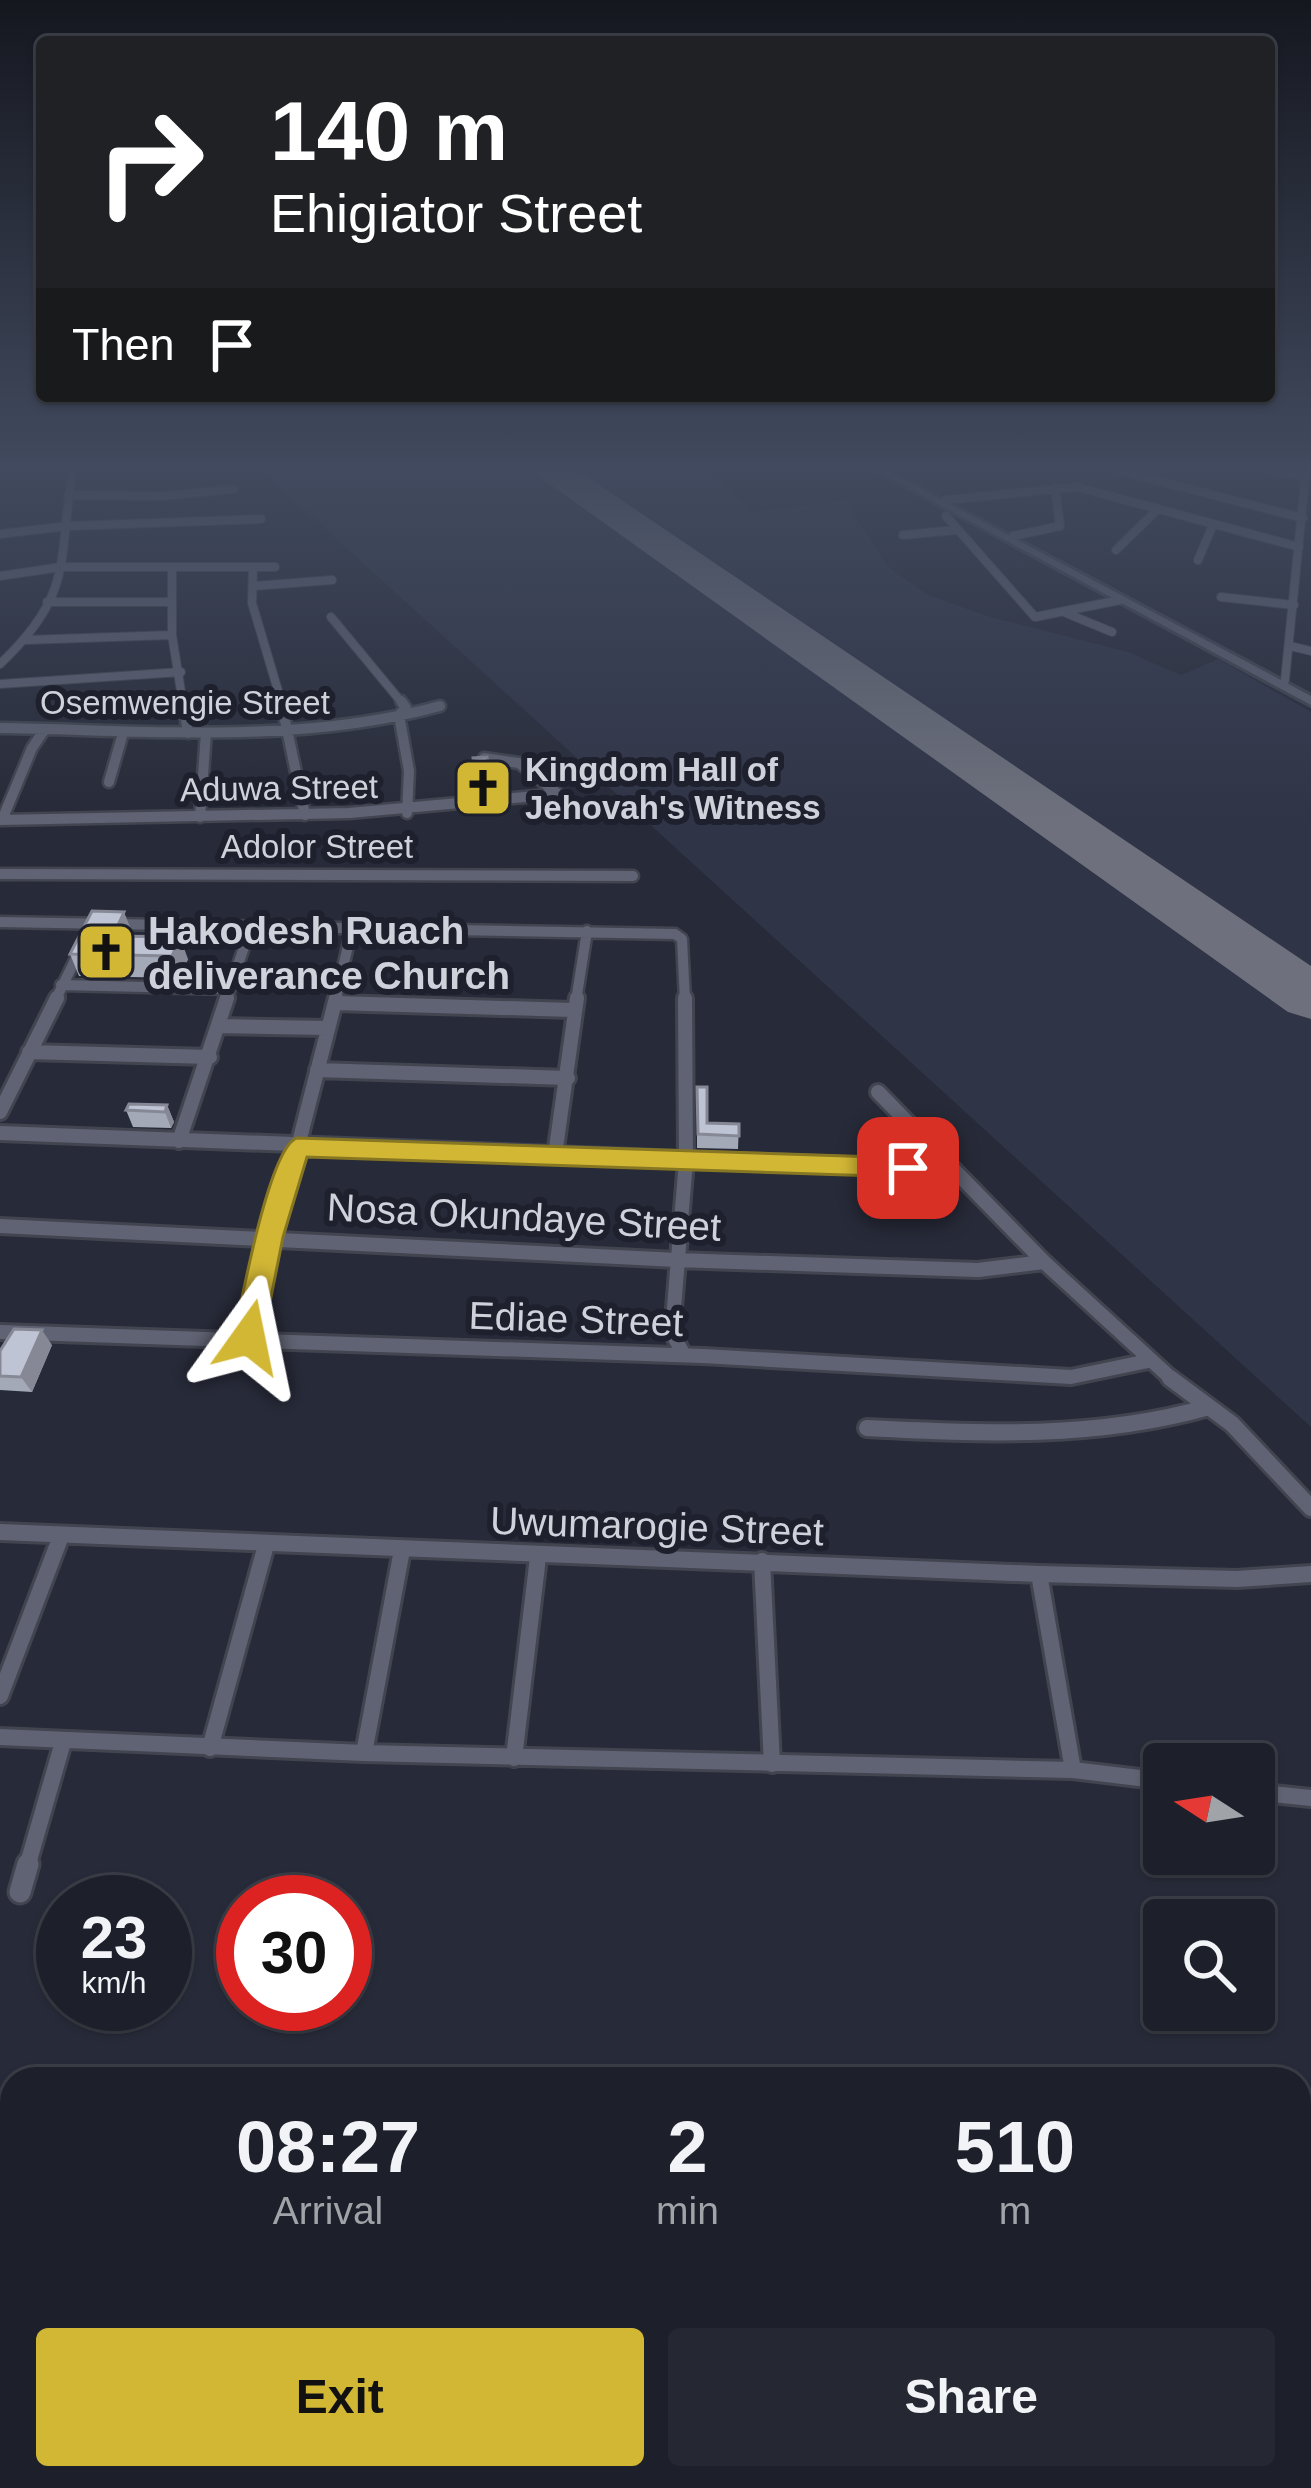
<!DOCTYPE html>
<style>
body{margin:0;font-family:Arial,sans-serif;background:#252832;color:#f1f3f6;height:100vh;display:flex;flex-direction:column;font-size:45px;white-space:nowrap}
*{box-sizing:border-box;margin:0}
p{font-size:39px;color:#a0a3a8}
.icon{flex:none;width:66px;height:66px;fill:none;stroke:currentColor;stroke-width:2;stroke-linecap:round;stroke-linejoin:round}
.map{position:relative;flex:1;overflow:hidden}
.panel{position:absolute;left:0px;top:2067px;width:1311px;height:423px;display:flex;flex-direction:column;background:#1d202a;border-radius:36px 36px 0 0;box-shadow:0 3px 9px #0004,0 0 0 3px #3b3e47}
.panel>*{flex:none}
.guide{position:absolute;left:36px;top:36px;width:1239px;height:366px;border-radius:12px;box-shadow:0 3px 9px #0004,0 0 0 3px #3b3e47;background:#202124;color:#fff;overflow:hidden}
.needle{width:78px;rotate:282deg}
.fabs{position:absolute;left:1143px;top:1743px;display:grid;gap:24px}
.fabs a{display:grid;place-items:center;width:132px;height:132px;border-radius:12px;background:#1d202a;box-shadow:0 3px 9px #0004,0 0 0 3px #3b3e47;font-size:60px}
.speed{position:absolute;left:36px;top:1875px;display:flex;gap:24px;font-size:60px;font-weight:700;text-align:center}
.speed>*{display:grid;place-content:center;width:156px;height:156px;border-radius:50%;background:#1d202a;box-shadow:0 3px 9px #0004,0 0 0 3px #3b3e47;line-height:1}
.speed small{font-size:30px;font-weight:400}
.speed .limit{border:18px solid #d22;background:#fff;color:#111}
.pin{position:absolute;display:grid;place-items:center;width:102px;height:102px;color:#fff;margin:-51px;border-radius:24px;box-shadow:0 6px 18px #0006}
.me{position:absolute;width:132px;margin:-66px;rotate:12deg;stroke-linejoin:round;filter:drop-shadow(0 0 9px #0008)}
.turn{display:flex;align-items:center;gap:42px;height:252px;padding:0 36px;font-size:54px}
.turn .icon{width:156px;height:156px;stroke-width:2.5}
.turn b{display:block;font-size:84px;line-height:102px}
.then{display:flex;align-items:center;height:114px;padding:0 36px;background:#0003;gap:24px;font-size:45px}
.eta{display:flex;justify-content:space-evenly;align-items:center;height:204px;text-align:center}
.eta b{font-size:72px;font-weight:700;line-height:84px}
.action{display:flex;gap:24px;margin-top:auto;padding:24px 36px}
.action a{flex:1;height:138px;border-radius:12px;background:#d2b735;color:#111;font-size:48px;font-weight:700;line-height:138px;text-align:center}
.action a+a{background:#252832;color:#f1f3f6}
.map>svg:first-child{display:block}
</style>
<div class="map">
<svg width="1311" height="2488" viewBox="0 0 1311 2488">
<rect width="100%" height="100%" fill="#272a38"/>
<!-- built -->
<path fill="#303447" d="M261 470H711L752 512 845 501 890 569 928 595 990 617 1128 652 1181 675 1218 659 1311 712V1427Z"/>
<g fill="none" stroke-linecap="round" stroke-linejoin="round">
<!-- runway -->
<path fill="#6e717d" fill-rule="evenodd" d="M530 470H577L1311 966V1019L1288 1012Z"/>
<defs>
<path id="minor-far4" d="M1116 470 1303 518
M1272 470 1304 477
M68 495 163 496 234 489
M946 500 1077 487 1299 547
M946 516 1035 617 1120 600
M0 534 68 526 261 519
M903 535 957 530
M1013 536 1060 526 1055 488
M1116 550 1157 510
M1198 560 1212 527
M172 568V635L183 704
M253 568 252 603 282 704
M0 576 61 567H275
M253 586 332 580
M1221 597 1294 605
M47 602H171
M1066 613 1112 632
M331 617 403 704
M25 640 172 635
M1290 646 1311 651
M0 664C76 592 57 560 73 470
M1285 680 1306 470
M0 684 181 672"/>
<path id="minor-far3" d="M183 701 188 733
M281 701 305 815
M401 701 406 708 399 715 409 771 407 813
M0 728C147 730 297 745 440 706
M484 758 519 763 558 794
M109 782 123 733
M200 817 206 733
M0 820 349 813 558 794
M2 820 32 748 45 729
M0 874 633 876
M0 922 675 934 682 939 685 1001
M61 985 230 989
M55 1001 80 950
M226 1001 251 926
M335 1001 352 929
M576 1001 587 931"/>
<path id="minor-far2" d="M336 1003 572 1010
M220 1026 328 1028
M29 1052 210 1057
M317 1070 568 1078
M878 1092 1044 1262 1174 1381
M0 1112 57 998
M0 1133 952 1169
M179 1141 227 998
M555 1155 577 998
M0 1226 677 1260 978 1270 1044 1262
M0 1332 703 1356 1071 1377 1148 1361
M249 1337 336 998
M684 1355 672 1333 686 1160 685 998"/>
<path id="minor-far1" d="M1170 1378 1232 1424 1311 1508
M867 1428C983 1434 1096 1439 1209 1407
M0 1532 1039 1574 1237 1579 1311 1574
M762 1561 772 1764
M1039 1574 1073 1770
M0 1696 61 1536
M0 1737 364 1753 1073 1770 1164 1781
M210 1748 266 1545
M364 1753 402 1550
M514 1758 538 1557
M1254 1792 1311 1798
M27 1867 63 1742"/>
<path id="minor" d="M20 1892 28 1864
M0 2337 12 2336
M1299 2407 1311 2411"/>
<path id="secondary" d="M875 470H886L1311 696V705Z"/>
</defs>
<!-- minor-far4 casing -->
<use href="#minor-far4" stroke="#424550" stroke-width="10"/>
<!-- minor-far3 casing -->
<use href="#minor-far3" stroke="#424550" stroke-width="15"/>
<!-- minor-far2 casing -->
<use href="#minor-far2" stroke="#424550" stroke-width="20"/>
<!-- minor-far1 casing -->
<use href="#minor-far1" stroke="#424550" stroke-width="22"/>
<!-- minor casing -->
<use href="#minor" stroke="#424550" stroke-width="27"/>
<!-- secondary casing -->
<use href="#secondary" stroke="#424550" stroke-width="6"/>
<!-- minor-far4 -->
<use href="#minor-far4" stroke="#606373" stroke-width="8"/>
<!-- minor-far3 -->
<use href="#minor-far3" stroke="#606373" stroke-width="10"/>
<!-- minor-far2 -->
<use href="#minor-far2" stroke="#606373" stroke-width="14"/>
<!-- minor-far1 -->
<use href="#minor-far1" stroke="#606373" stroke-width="16"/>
<!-- minor -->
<use href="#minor" stroke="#606373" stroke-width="21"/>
<!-- secondary -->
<use href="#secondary" fill="#606373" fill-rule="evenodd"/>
</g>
<!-- wall -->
<path fill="#a4a9b7" d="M487 757 490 790 477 792 473 758Z
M133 934 132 936 188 959 180 978 79 976 70 954Z
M697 1087 707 1123 739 1124 738 1149 697 1148Z
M167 1105 174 1122 171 1128 133 1127 126 1110Z
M52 1345 32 1392 0 1390V1351Z"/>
<!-- shaded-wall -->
<path fill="#868995" d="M124 912 133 934 123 955 113 936Z
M180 937 188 959 180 978 172 956Z
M167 1105 174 1122 171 1128 165 1112Z
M42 1330 52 1345 32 1392 21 1377Z"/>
<!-- building -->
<path fill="#bfc4d5" stroke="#868995" stroke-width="3" d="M487 757 489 774 475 775 473 758Z
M92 911 124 912 113 936 180 937 172 956 70 954Z
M697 1087H707V1123L739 1124V1136L698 1134Z
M129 1104 167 1105 165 1112 126 1110Z
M14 1329 42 1330 21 1377 0 1376V1351Z"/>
<!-- sky -->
<linearGradient id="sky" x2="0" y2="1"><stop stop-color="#15171f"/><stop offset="0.57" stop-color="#414a5e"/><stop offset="1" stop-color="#414a5e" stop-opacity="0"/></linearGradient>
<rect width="1311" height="819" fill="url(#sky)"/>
<!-- route -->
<path fill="#d2b735" stroke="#872" stroke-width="3" d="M297 1138 908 1158 921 1168 908 1177 307 1157 283 1237 263 1337 259 1346H238L234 1337C241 1304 269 1147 297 1138Z"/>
<!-- icons -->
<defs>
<symbol id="church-square" viewBox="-11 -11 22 22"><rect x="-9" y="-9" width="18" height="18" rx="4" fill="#d2b735" stroke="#1e212d"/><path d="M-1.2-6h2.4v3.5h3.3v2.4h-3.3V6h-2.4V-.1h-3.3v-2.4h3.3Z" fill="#111"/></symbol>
</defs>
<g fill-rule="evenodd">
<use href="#church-square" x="450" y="755" width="66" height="66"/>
<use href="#church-square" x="73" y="919" width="66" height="66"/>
</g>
<g text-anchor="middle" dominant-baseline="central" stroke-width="12" stroke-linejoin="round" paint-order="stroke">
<!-- far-street labels -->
<g font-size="33" fill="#d0d2db" stroke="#1e212d">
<text x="185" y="702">Osemwengie Street</text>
<text transform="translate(279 788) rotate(-1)">Aduwa Street</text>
<text x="317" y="846">Adolor Street</text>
</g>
<!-- far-poi labels -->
<g font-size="33" font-weight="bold" fill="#d0d2db" stroke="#1e212d" text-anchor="start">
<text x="525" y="769">Kingdom Hall of<tspan x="525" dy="38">Jehovah's Witness</tspan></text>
</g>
<!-- poi labels -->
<g font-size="39" font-weight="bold" fill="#d0d2db" stroke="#1e212d" text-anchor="start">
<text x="148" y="930">Hakodesh Ruach<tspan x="148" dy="45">deliverance Church</tspan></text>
</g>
<!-- street labels -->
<g font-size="39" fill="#d0d2db" stroke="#1e212d">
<text transform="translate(524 1217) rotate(3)">Nosa Okundaye Street</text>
<text transform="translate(576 1319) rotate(2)">Ediae Street</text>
<text transform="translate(657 1526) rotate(2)">Uwumarogie Street</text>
</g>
</g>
</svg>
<div class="fabs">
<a><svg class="needle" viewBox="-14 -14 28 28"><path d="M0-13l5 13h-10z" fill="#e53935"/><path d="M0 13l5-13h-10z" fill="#a0a3a8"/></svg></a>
<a><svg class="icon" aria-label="search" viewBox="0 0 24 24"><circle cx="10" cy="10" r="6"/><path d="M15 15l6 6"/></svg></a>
</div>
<div class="speed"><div>23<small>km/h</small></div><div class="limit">30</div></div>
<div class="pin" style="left:908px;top:1168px;background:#d93025"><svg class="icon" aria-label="arrive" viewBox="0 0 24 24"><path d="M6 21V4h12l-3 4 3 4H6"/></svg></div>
<svg class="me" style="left:249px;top:1337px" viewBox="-20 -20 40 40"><path d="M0-17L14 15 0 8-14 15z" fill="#d2b735" stroke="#fff" stroke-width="4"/></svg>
<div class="guide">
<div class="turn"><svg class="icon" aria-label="right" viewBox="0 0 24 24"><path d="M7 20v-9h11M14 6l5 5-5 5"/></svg><div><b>140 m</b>Ehigiator Street</div></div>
<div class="then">Then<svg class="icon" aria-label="arrive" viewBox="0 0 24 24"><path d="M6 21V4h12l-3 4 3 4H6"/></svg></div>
</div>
<section class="panel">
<div class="eta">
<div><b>08:27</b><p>Arrival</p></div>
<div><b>2</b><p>min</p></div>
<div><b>510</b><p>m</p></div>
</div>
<div class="action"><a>Exit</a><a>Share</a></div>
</section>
</div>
